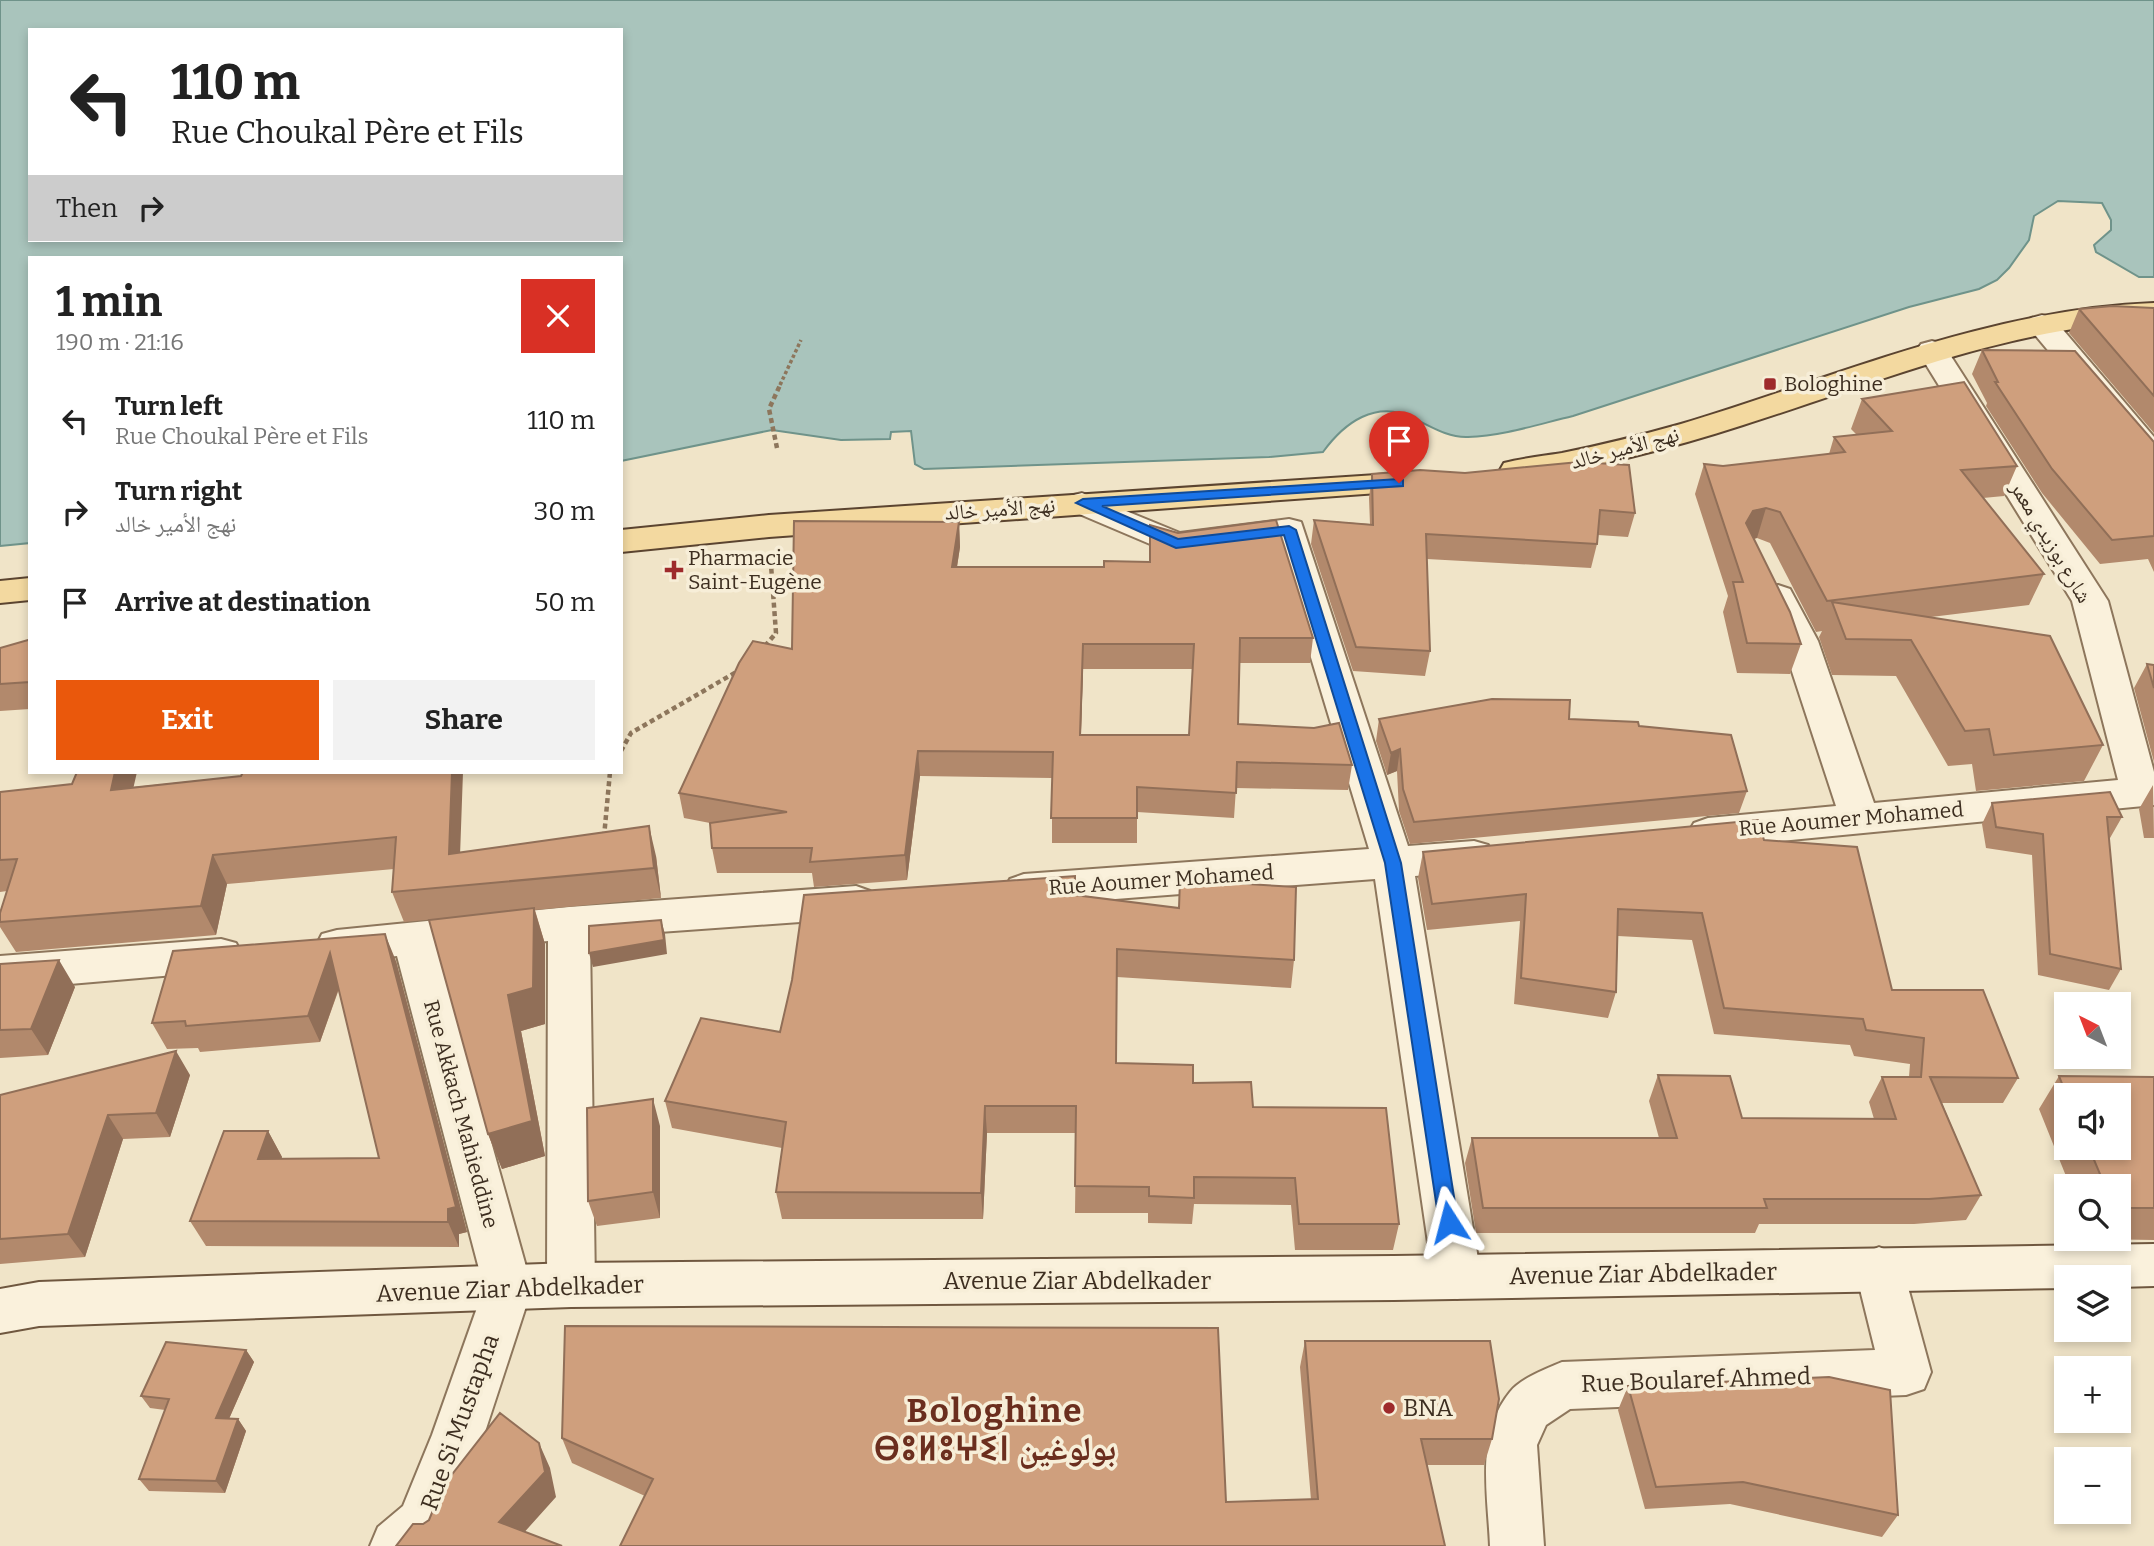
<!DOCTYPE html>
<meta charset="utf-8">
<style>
body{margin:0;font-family:Bitter,"Noto Naskh Arabic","Noto Sans Tifinagh",serif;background:#f2f2f2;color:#222;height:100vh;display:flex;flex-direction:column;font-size:26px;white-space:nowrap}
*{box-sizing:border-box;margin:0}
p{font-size:23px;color:#767676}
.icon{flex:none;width:38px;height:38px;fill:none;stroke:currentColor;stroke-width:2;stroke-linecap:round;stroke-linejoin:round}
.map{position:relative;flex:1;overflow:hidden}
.drawer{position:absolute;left:28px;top:256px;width:595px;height:518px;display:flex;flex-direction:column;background:#fff;border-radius:0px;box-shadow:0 4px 10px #0003}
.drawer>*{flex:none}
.top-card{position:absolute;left:28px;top:28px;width:595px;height:214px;border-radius:0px;box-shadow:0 4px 10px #0003;background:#fff;color:#222;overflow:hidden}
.needle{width:46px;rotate:318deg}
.fabs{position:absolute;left:2054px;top:992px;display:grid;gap:14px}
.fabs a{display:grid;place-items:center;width:77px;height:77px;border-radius:0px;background:#fff;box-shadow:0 4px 10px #0003;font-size:35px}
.pin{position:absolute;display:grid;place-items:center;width:60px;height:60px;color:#fff;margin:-72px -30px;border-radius:50% 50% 50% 0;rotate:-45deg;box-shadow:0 0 7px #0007}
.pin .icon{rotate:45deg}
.me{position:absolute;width:77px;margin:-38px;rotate:351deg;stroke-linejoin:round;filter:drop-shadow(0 0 5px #0008)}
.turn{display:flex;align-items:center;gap:24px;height:147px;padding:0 28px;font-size:32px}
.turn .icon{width:91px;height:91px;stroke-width:2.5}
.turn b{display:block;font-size:49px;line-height:60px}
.then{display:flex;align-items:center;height:66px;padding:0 28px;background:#0003;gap:14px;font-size:26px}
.round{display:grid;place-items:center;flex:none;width:74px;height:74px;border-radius:0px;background:#f2f2f2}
.overview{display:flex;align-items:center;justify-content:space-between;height:119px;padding:0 28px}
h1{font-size:42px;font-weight:700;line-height:52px}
.button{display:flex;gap:14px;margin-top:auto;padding:14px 28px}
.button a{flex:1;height:80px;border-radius:0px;background:#ea580c;color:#fff;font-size:28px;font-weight:700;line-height:80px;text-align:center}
.button a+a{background:#f2f2f2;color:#222}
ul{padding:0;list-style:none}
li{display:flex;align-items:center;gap:21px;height:91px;padding:0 28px}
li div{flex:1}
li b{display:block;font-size:26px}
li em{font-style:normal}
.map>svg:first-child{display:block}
</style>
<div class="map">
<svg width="2154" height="1546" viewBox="0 0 2154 1546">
<rect width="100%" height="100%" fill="#f0e4c8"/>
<!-- water -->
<path fill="#a9c4bc" stroke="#6f938a" stroke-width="2" fill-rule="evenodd" d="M0 0H2154V277H2139L2096 252 2094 245 2111 230V220L2102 203 2058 201 2034 216 2029 240 2009 268 1997 280 1979 289 1909 307 1573 416C1539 424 1503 436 1468 437 1448 438 1430 426 1413 418 1376 399 1344 423 1323 452L1269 457 924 469 915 464 911 431 891 432 890 439 841 440 772 430 621 461V257H30V543L0 546ZM30 30H621V240H30Z"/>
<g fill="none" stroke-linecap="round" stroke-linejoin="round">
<defs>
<path id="minor" d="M2042 315 2053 318 2154 437V467L2143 464 2031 330 2027 324 2031 318Z
M1932 341 1943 344 1947 350 2108 601 2154 772V805L1708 848 1694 843 1688 833 1694 823 1708 818 1836 806 1782 641 1760 597 1766 589 1778 585 1790 589 1818 641 1874 803 2118 780 2072 601 1917 350 1921 344Z
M1082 493 1180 533 1289 519 1301 522 1408 846 1474 841 1488 845 1494 856 1488 867 1474 871 1415 876 1481 1277 1474 1292 1457 1299 1440 1292 1433 1277 1375 879 1024 906 1010 901 1004 890 1010 879 1024 874 1369 849 1276 542 1176 555 1070 510 1065 503 1070 496Z
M856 886 870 891 876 902 870 913 856 918 590 937 595 1285 588 1300 571 1307 554 1300 547 1285 548 941 438 952 532 1288 484 1435 441 1542 437 1546H370L378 1527 403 1506 432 1435 484 1288 397 956 337 962 322 958 316 946 322 934 337 930 569 907Z
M221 939 236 943 242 955 236 967 221 971 0 990V956Z
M1879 1247 1896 1254 1903 1269 1931 1372 1924 1389 1906 1395 1570 1409 1546 1425 1537 1445 1544 1546H1490C1488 1495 1475 1435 1510 1392 1521 1378 1546 1369 1562 1362L1875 1350 1855 1269 1862 1254Z"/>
<path id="secondary" d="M2154 1244V1286L2119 1287V1278H2067V1288L1394 1300 571 1307 39 1326 0 1333V1289L39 1282 571 1263 1394 1256Z"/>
<path id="primary" d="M2154 303V321C2010 326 1879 382 1743 425 1669 449 1593 468 1516 480L1504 477 1500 470 1504 463C1523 458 1543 456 1562 453 1602 445 1642 435 1681 424 1837 377 1989 309 2154 303Z
M1422 472 1434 475 1438 482 1434 489 769 537 621 552V530L769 515Z
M30 578V600L0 603V581Z"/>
</defs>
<!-- minor casing -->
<use href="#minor" stroke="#8d765c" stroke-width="4"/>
<!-- secondary casing -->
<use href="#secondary" stroke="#6f573f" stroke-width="4"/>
<!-- primary casing -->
<use href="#primary" stroke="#5b4430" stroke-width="4"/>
<!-- path-far1 -->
<path stroke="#8d765c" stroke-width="3.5" stroke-dasharray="3.5 2.5" stroke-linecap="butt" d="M780 385 801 340"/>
<!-- path -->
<path stroke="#8d765c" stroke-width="4.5" stroke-dasharray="5 3.5" stroke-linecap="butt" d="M777 448 769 409 781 383
M765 646 776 633 771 565
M621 751 631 733 738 671
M604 837 610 772"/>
<!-- minor -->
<use href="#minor" fill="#faf1dc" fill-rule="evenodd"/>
<!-- secondary -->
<use href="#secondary" fill="#faf1dc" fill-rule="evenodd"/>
<!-- primary -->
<use href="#primary" fill="#f3d9a0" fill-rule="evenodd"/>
</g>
<!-- wall -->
<path fill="#b2896c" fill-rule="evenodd" d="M2154 308V433L2069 333 2079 309Z
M1982 350 2154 442V572L2148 559 2100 564 2042 493 1986 406 1987 403 1972 374Z
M1862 399 2017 466 2004 496 1983 498 2044 574 2029 605 1931 617 2103 745 2084 781 1976 791 1972 764 1948 766 1896 676 1832 675 1819 637 1822 631 1816 632 1770 543 1757 538 1754 539 1801 644 1790 674 1737 673 1723 612 1728 596 1695 494 1704 464 1723 466 1829 454 1834 437 1857 435 1851 429Z
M1372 474 1635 513 1628 537 1598 535 1597 544 1591 568 1427 559 1430 651 1425 676 1353 671 1311 544 1314 520 1370 524 1369 498Z
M959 522 960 547 957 567H1104L1149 562 1150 525 1313 638 1310 663H1240L1238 724 1352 765 1348 790 1236 788 1234 818 1137 812V843H1052V778L920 776 907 880 814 887 812 873H717L712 848 710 823 684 818 679 793 792 649ZM1083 669H1193L1189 735H1081Z
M30 640V709L0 711V648Z
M2147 664 2154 665V762L2134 688Z
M1379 719H1569L1639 726 1747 791 1739 813 1410 844 1399 811 1397 771 1387 775 1376 741Z
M241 776 460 852 656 856 661 898 535 910 545 944V1024L521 1031 545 1156 502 1169 488 1134 436 919 404 922 392 892 394 869 227 884 216 935 16 952 0 927V913L7 891 0 892V792L72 784 133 787Z
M2153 785 2154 838H2144L2139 809Z
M1992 803 2122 817 2110 838H2109L2121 969 2109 990 2038 975 2032 855 1986 848 1982 824Z
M1764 840 1892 990 2018 1078 2003 1103H1942L1981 1195 1966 1220 1914 1224H1759L1755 1233H1476L1465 1163 1472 1138H1659L1649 1101 1658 1075 1742 1118 1874 1119 1869 1102 1882 1077H1909L1910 1064 1854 1056 1850 1045 1714 1034 1692 940 1618 936 1616 992 1608 1018 1514 1004 1520 921 1427 930 1418 878 1423 852Z
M1075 895 1294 960 1291 988 1117 977 1116 1063 1193 1083 1253 1107 1399 1224 1393 1250H1295L1291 1205 1194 1204 1192 1224 1148 1223V1213H1075L1076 1133H987L983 1219H782L776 1192 782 1148 672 1128 665 1101 780 1032Z
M396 961 467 1232 459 1234V1247L206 1246 190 1221 268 1131 282 1157 281 1159 379 1158 339 989 320 1042 200 1052 198 1048 167 1049 152 1023Z
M0 964 75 987 48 1055 0 1058Z
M190 1075 170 1137 123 1139 85 1257 0 1264V1095Z
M2059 1076 2154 1077V1240L2092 1239H2119V1186H2070L2039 1109ZM2067 1096 2119 1148H2067Z
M660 1126V1218L597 1226 588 1201Z
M1305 1341 1492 1439 1484 1465H1427L1445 1546 645 1496 572 1463 562 1438 1226 1502 1311 1500 1300 1367Z
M246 1350 254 1362 229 1419H238L246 1431 225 1493 149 1491 139 1479 165 1410 150 1408 141 1396Z
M1628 1386 1898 1515 1882 1537 1730 1504 1645 1509 1618 1410Z"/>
<!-- shaded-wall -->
<path fill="#916f58" d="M1766 508 1757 538 1743 541 1746 523 1753 511Z
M959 522 960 547 953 592 952 567Z
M1083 644V669L1080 760V735Z
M1400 749 1397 771 1387 775 1391 753Z
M918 751 920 776 907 880 905 855Z
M115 772H137L126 820 111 790Z
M452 772H463L459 884 449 854Z
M649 826 656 856 661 898 654 868Z
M213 855 227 884 216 935 201 906Z
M534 908 545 944V1024L521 1031 545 1156 502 1169 488 1134 508 995Z
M661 920 665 934 667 954 593 967 589 953Z
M385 934 396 961 467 1232 459 1234V1247L448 1222Z
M330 953 342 979 320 1042 308 1016Z
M59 960 75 987 48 1055 31 1029Z
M176 1051 190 1075 170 1137 156 1113Z
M653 1099 660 1126V1218L653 1192Z
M985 1106 987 1133 983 1219 981 1193Z
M108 1115 123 1139 85 1257 68 1234Z
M268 1131 282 1157 272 1184 258 1159Z
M246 1350 254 1362 224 1430 216 1418Z
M238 1419 246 1431 225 1493 216 1481Z
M539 1443 550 1468 556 1497 512 1546 499 1522Z"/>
<!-- building -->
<path fill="#cf9f7d" stroke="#916f58" stroke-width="2" fill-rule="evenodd" d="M2112 306 2154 308V396L2079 309Z
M1982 350 2075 351 2154 442V536L2112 540 2052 469 1995 382H1998Z
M1964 382 2017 466 1961 470 2044 574 1827 601 1780 512 1766 508 1753 511 1746 523 1790 612 1801 644 1747 643 1733 582H1743L1704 464 1723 466 1845 452 1834 437 1892 431 1862 399Z
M1579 462 1629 465 1635 513 1600 510 1597 544 1426 534 1430 651 1356 647 1314 520 1373 525 1372 474 1420 470 1465 473Z
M1276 520 1313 638H1240L1238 724 1314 728 1339 723 1352 765 1237 762 1236 793 1137 787V818H1051L1053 752 918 751 905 855 810 862 812 848H712L710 823 787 812 679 793 739 663 753 641 792 649 794 521 959 522 952 567H1104V561L1150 562V525L1178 533ZM1083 644H1194L1189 735H1080Z
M1832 602 2050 636 2103 745 1994 755 1989 729 1965 731 1911 640 1846 639Z
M28 640H30V682L0 684V648Z
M2147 664 2154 665V688Z
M1492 699 1570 700 1569 719 1638 722 1639 726 1731 735 1747 791 1414 822 1403 789 1400 749 1391 753 1379 719Z
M77 772H115L111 790 241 776 243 772H452L449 854 649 826 654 868 392 892 396 837 213 855 201 906 0 922V913L17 859 0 860V792L72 784Z
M2110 792 2122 817H2107L2121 969 2050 954 2043 834 1996 827 1992 803Z
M1758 820 1764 840 1857 847 1892 990H1983L2018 1078 1930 1077 1981 1195 1929 1199H1764L1767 1208H1483L1472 1138H1677L1658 1075 1730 1076 1742 1118 1896 1119 1882 1077H1921L1924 1038 1866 1030 1863 1019 1724 1008 1702 913 1618 909 1616 992 1521 978 1526 894 1432 904 1423 852Z
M1075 876V895L1179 908 1180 880 1296 887 1294 960 1117 949 1116 1063 1193 1065V1083L1251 1082 1253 1107 1386 1108 1399 1224H1299L1295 1178 1194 1177V1198L1149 1196V1187L1075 1186 1076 1106H985L981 1193 776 1192 786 1122 665 1101 701 1018 780 1032 792 980 804 895Z
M534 908 533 988 508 995 532 1121 488 1134 429 920Z
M661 920 664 940 589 953V926Z
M385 934 456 1207 448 1209V1222L190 1221 224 1131H268L258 1159 379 1158 330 953 308 1016 186 1026 185 1021 152 1023 173 951Z
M59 960 31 1029 0 1030V964Z
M176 1051 156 1113 108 1115 68 1234 0 1239V1095Z
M2059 1076 2154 1077V1208H2119V1186H2105L2089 1148H2119V1096H2067Z
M653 1099V1192L588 1201 587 1108Z
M565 1326 1218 1328 1226 1502 1318 1499 1305 1341H1490L1499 1399 1492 1439H1421L1445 1546H620L653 1479 562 1438Z
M166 1342 246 1350 216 1418 238 1419 216 1481 139 1479 169 1399 141 1396Z
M1829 1377 1890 1390 1898 1515 1743 1482 1656 1487 1628 1386Z
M500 1413 539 1443 545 1472 499 1522 562 1546H396L413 1524H423L429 1520 443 1486Z"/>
<!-- route -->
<path fill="#1a73e8" stroke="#114b97" stroke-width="2" d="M1399 479 1403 480V486L1102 506 1178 539 1289 526 1296 530 1401 863 1458 1222 1456 1228 1449 1230 1442 1228 1439 1222 1385 863 1284 535 1176 548 1076 503 1083 499Z"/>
<!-- markers -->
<g fill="#9e2a2b" stroke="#f7eed8" stroke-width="2.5">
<rect x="1763" y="377" width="14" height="14" rx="3.5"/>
<path d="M670.5 559.5h7v7h7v7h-7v7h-7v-7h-7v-7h7z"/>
<circle cx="1389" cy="1408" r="7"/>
</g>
<g text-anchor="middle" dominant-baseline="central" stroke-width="7" stroke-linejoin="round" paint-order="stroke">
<!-- poi labels -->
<g font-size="21" fill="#3d2e20" stroke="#f7eed8" text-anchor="start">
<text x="1784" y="384">Bologhine</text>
<text x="688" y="558">Pharmacie<tspan x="688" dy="24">Saint-Eugène</tspan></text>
</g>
<!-- street labels -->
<g font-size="21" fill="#3d2e20" stroke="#f7eed8">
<text transform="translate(1625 448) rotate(-15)">نهج الأمير خالد</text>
<text transform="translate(1000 509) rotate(-4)">نهج الأمير خالد</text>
<text transform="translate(2051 542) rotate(59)">شارع بوزيدي معمر</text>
<text transform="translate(1851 819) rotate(-5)">Rue Aoumer Mohamed</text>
<text transform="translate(1161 880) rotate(-4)">Rue Aoumer Mohamed</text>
<text transform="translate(461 1114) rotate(75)">Rue Akkach Mahieddine</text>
</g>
<!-- near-street labels -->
<g font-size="24" fill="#3d2e20" stroke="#f7eed8">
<text transform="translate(1643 1274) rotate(-1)">Avenue Ziar Abdelkader</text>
<text x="1077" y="1281">Avenue Ziar Abdelkader</text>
<text transform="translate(510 1289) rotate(-2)">Avenue Ziar Abdelkader</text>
<text transform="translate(1696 1380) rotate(-2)">Rue Boularef Ahmed</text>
<text transform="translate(460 1422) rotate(-70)">Rue Si Mustapha</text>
</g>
<!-- near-poi labels -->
<g font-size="24" fill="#3d2e20" stroke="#f7eed8" text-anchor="start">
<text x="1403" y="1408">BNA</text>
</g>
<!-- near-district labels -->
<g font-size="33" font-weight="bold" letter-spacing="2" fill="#6b2e1e" stroke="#f7eed8">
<text x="995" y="1411">Bologhine<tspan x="995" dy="38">ⴱⵓⵍⵓⵖⵉⵏ بولوغين</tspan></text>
</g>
</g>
</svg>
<div class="fabs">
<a><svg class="needle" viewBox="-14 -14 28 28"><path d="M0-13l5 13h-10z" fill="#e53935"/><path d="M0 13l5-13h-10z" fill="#767676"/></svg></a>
<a><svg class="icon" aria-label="sound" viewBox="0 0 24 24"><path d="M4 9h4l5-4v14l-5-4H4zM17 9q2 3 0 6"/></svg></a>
<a><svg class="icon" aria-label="search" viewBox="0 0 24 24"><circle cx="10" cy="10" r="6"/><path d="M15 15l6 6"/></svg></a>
<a><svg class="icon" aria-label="layers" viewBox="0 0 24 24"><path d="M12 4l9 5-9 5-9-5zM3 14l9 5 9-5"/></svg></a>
<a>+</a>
<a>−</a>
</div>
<div class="pin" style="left:1399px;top:483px;background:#d93025"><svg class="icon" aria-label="arrive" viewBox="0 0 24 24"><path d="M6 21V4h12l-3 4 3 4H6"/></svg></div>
<svg class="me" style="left:1449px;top:1222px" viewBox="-20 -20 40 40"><path d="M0-17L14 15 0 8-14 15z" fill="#1a73e8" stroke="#fff" stroke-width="4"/></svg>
<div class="top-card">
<div class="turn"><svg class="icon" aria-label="left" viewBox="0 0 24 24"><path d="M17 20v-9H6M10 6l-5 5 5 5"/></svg><div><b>110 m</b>Rue Choukal Père et Fils</div></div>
<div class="then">Then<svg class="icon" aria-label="right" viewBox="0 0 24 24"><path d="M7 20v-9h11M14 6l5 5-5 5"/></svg></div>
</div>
<section class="drawer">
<div class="overview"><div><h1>1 min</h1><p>190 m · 21:16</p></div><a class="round" style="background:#d93025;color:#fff"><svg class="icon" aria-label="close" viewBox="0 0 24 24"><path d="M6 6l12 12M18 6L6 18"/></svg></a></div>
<ul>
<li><svg class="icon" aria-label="left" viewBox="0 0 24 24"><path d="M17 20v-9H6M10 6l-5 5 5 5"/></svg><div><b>Turn left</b><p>Rue Choukal Père et Fils</p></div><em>110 m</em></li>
<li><svg class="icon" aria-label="right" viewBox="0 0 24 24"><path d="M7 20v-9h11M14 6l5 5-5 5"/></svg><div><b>Turn right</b><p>نهج الأمير خالد</p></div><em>30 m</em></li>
<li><svg class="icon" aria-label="arrive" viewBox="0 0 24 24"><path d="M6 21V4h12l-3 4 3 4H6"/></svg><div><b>Arrive at destination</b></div><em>50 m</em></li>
</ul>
<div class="button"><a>Exit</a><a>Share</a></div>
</section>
</div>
